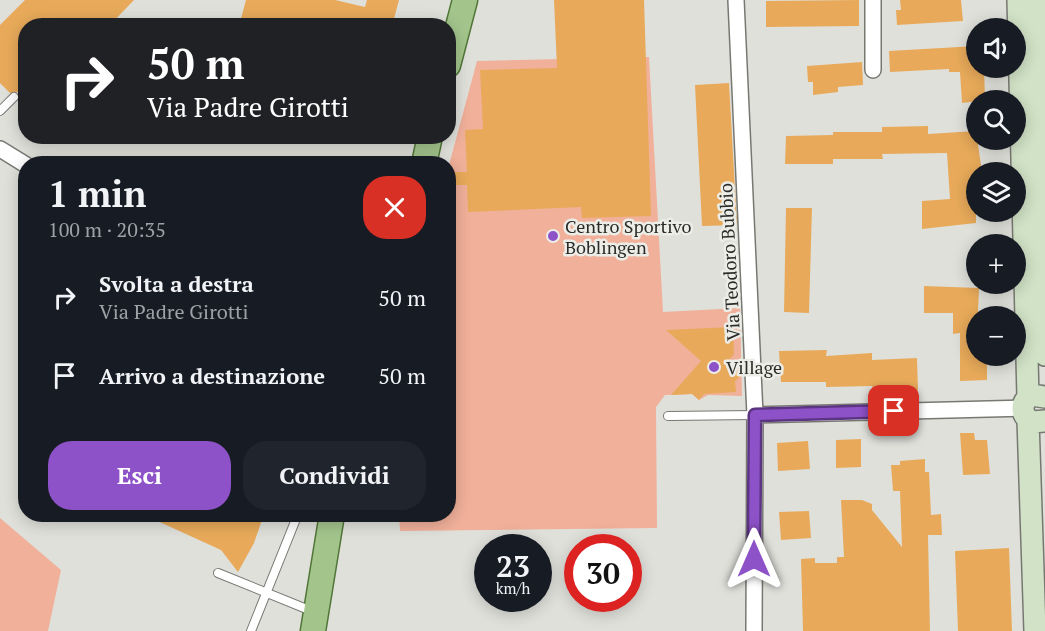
<!DOCTYPE html>
<html lang="it">
<meta charset="utf-8">
<style>
body{margin:0;font-family:"PT Serif",serif;background:#20242c;color:#f1f3f6;height:100vh;display:flex;flex-direction:column;font-size:22px;white-space:nowrap}
*{box-sizing:border-box;margin:0}
p{font-size:20px;color:#9ea1a6}
.icon{flex:none;width:33px;height:33px;fill:none;stroke:currentColor;stroke-width:2;stroke-linecap:round;stroke-linejoin:round}
.map{position:relative;flex:1;overflow:hidden}
.details{position:absolute;left:18px;top:156px;width:438px;height:366px;display:flex;flex-direction:column;background:#171b24;border-radius:24px;box-shadow:0 3px 15px #0003}
.details>*{flex:none}
.hud{position:absolute;left:18px;top:18px;width:438px;height:126px;border-radius:24px;box-shadow:0 3px 15px #0003;background:#202124;color:#fff;overflow:hidden}
.tools{position:absolute;left:966px;top:18px;display:grid;gap:12px}
.tools a{display:grid;place-items:center;width:60px;height:60px;border-radius:50%;background:#171b24;box-shadow:0 3px 15px #0003;font-size:30px}
.speed{position:absolute;left:474px;top:534px;display:flex;gap:12px;font-size:30px;font-weight:700;text-align:center}
.speed>*{display:grid;place-content:center;width:78px;height:78px;border-radius:50%;background:#171b24;box-shadow:0 3px 15px #0003;line-height:1}
.speed small{font-size:15px;font-weight:400}
.speed .limit{border:9px solid #d22;background:#fff;color:#111}
.pin{position:absolute;display:grid;place-items:center;width:51px;height:51px;color:#fff;margin:-26px;border-radius:12px;box-shadow:0 3px 9px #0006}
.me{position:absolute;width:66px;margin:-33px;rotate:0deg;stroke-linejoin:round;filter:drop-shadow(0 0 4px #0008)}
.turn{display:flex;align-items:center;gap:21px;height:126px;padding:0 30px;font-size:27px}
.turn .icon{width:78px;height:78px;stroke-width:2.5}
.turn b{display:block;font-size:42px;line-height:51px}
.round{display:grid;place-items:center;flex:none;width:63px;height:63px;border-radius:24px;background:#20242c}
.summary{display:flex;align-items:center;justify-content:space-between;height:102px;padding:0 30px}
h1{font-size:36px;font-weight:700;line-height:45px}
.cta{display:flex;gap:12px;margin-top:auto;padding:12px 30px}
.cta a{flex:1;height:69px;border-radius:24px;background:#8d51c8;color:#fff;font-size:24px;font-weight:700;line-height:69px;text-align:center}
.cta a+a{background:#20242c;color:#f1f3f6}
ul{padding:0;list-style:none}
li{display:flex;align-items:center;gap:18px;height:78px;padding:0 30px}
li div{flex:1}
li b{display:block;font-size:22px}
li em{font-style:normal}
.map>svg:first-child{display:block}
</style>
<div class="map">
<svg width="1045" height="631" viewBox="0 0 1045 631">
<rect width="100%" height="100%" fill="#e0e0db"/>
<!-- green -->
<path fill="#f0b09a" d="M649 57 663 312 740 308 742 396 708 395 699 400 692 394 665 395 656 407 657 528 400 531 399 515 448 514 449 165 477 61Z
M0 518 61 570 48 631H0Z"/>
<!-- building -->
<path fill="#e8aa5a" d="M25 0H134L109 26H26V108L18 101V92L10 93 0 83V25Z
M246 0H335L365 7 367 0H399L392 26H239Z
M554 0H644L651 216 582 218 581 207 468 212 467 185H453V172H467L465 130 483 129 480 70 557 68Z
M859 0V26L766 27V1Z
M900 0H961L963 21 897 25 896 10H901Z
M976 46V68H984L985 100 962 103 960 72H949V69L890 72 889 51Z
M862 62 863 85 838 87V92L813 95V82H808L807 66Z
M729 83 737 225 702 226 695 85Z
M928 126V134L976 131 982 172H976V223L922 229V201L950 199 947 153 882 154 883 159H833V164H785L786 136 833 135V132H882V127Z
M786 208H812L809 313 784 312Z
M924 286 979 288 976 356H987V380L960 381V333L953 334V313H924Z
M733 327 734 354 727 363 741 376 735 381 736 392 704 394 699 400 692 394 671 395 701 361 666 330Z
M827 350 826 356 872 353V360L917 358 918 390 873 391 872 386 826 387V382H781L779 351Z
M960 433H974L975 440H987L990 474 963 475Z
M861 439V467L836 468V440Z
M808 441 810 469 778 471 777 443Z
M925 459V472H929L931 515 941 514 942 535H928L930 631H803L801 559 815 558V563H837V557H844L841 500H862L872 504V510L902 547 900 491H893L891 465H900V461Z
M809 511 811 538 781 540 779 512Z
M142 514H264L254 543 238 572 221 550Z
M1009 548 1012 631H958L955 551Z"/>
<g fill="none" stroke-linecap="round" stroke-linejoin="round">
<defs>
<path id="lane" d="M0 111 14 97
M668 416 755 415
M218 573 314 612
M251 631 298 514"/>
<path id="street" d="M736 0 755 415 754 631
M873 0V70
M0 149 26 165
M755 415 1023 408"/>
<path id="secondary" d="M1018 0 1028 398
M1038 0 1045 355
M1045 397 1032 395C1020 402 1020 415 1032 422L1045 421
M1028 420 1035 631"/>
<path id="primary" d="M448 65 465 0
M424 164 430 136
M313 631 332 514"/>
</defs>
<!-- lane casing -->
<use href="#lane" stroke="#787873" stroke-width="10"/>
<!-- street casing -->
<use href="#street" stroke="#787873" stroke-width="18"/>
<!-- secondary casing -->
<use href="#secondary" stroke="#787873" stroke-width="24"/>
<!-- primary casing -->
<use href="#primary" stroke="#517638" stroke-width="27"/>
<!-- lane -->
<use href="#lane" stroke="#fff" stroke-width="8"/>
<!-- street -->
<use href="#street" stroke="#fff" stroke-width="15"/>
<!-- secondary -->
<use href="#secondary" stroke="#d1e2c6" stroke-width="21"/>
<!-- primary -->
<use href="#primary" stroke="#a3c58c" stroke-width="24"/>
</g>
<g fill="none" stroke-linecap="round" stroke-linejoin="round">
<defs>
<path id="route" d="M754 559 755 415 894 411"/>
</defs>
<!-- route casing -->
<use href="#route" stroke="#5c3582" stroke-width="15"/>
<!-- route -->
<use href="#route" stroke="#8d51c8" stroke-width="10"/>
</g>
<!-- markers -->
<g fill="#8d51c8" stroke="#edede8" stroke-width="2">
<circle cx="553" cy="236" r="6"/>
<circle cx="714" cy="367" r="6"/>
</g>
<g text-anchor="middle" dominant-baseline="central" stroke-width="5" stroke-linejoin="round" paint-order="stroke">
<!-- poi labels -->
<g font-size="18" fill="#2b2b29" stroke="#edede8" text-anchor="start">
<text x="565" y="226">Centro Sportivo<tspan x="565" dy="21">Boblingen</tspan></text>
<text x="726" y="367">Village</text>
</g>
<!-- street labels -->
<g font-size="18" fill="#2b2b29" stroke="#edede8">
<text transform="translate(729 262) rotate(-93)">Via Teodoro Bubbio</text>
</g>
</g>
</svg>
<div class="tools">
<a><svg class="icon" aria-label="sound" viewBox="0 0 24 24"><path d="M4 9h4l5-4v14l-5-4H4zM17 9q2 3 0 6"/></svg></a>
<a><svg class="icon" aria-label="search" viewBox="0 0 24 24"><circle cx="10" cy="10" r="6"/><path d="M15 15l6 6"/></svg></a>
<a><svg class="icon" aria-label="layers" viewBox="0 0 24 24"><path d="M12 4l9 5-9 5-9-5zM3 14l9 5 9-5"/></svg></a>
<a>+</a>
<a>−</a>
</div>
<div class="speed"><div>23<small>km/h</small></div><div class="limit">30</div></div>
<div class="pin" style="left:894px;top:411px;background:#d93025"><svg class="icon" aria-label="arrive" viewBox="0 0 24 24"><path d="M6 21V4h12l-3 4 3 4H6"/></svg></div>
<svg class="me" style="left:754px;top:559px" viewBox="-20 -20 40 40"><path d="M0-17L14 15 0 8-14 15z" fill="#8d51c8" stroke="#fff" stroke-width="4"/></svg>
<div class="hud">
<div class="turn"><svg class="icon" aria-label="right" viewBox="0 0 24 24"><path d="M7 20v-9h11M14 6l5 5-5 5"/></svg><div><b>50 m</b>Via Padre Girotti</div></div>
</div>
<section class="details">
<div class="summary"><div><h1>1 min</h1><p>100 m · 20:35</p></div><a class="round" style="background:#d93025;color:#fff"><svg class="icon" aria-label="close" viewBox="0 0 24 24"><path d="M6 6l12 12M18 6L6 18"/></svg></a></div>
<ul>
<li><svg class="icon" aria-label="right" viewBox="0 0 24 24"><path d="M7 20v-9h11M14 6l5 5-5 5"/></svg><div><b>Svolta a destra</b><p>Via Padre Girotti</p></div><em>50 m</em></li>
<li><svg class="icon" aria-label="arrive" viewBox="0 0 24 24"><path d="M6 21V4h12l-3 4 3 4H6"/></svg><div><b>Arrivo a destinazione</b></div><em>50 m</em></li>
</ul>
<div class="cta"><a>Esci</a><a>Condividi</a></div>
</section>
</div>
